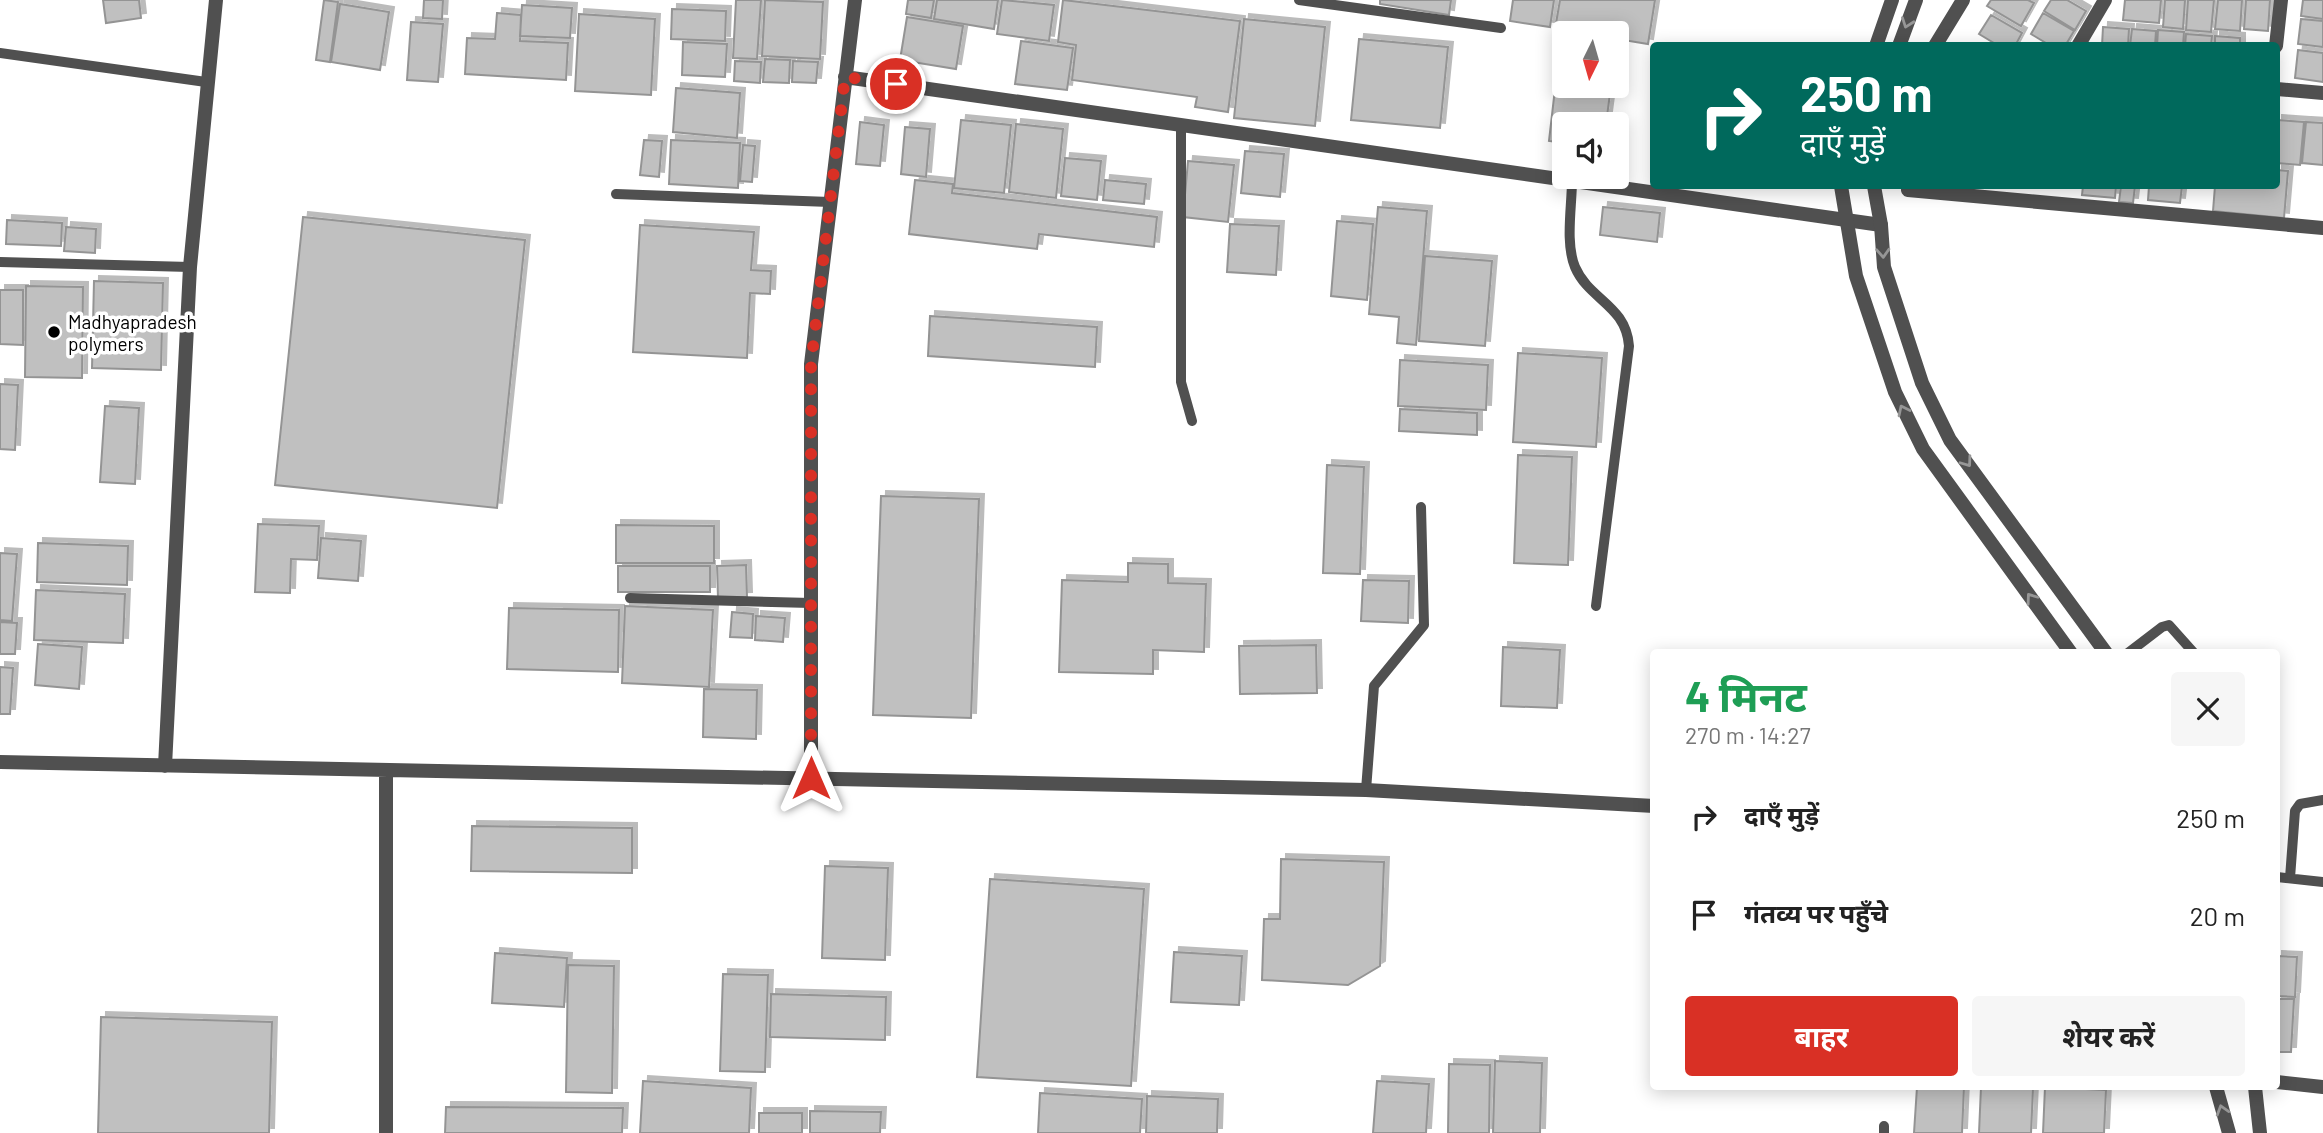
<!DOCTYPE html>
<html lang="hi">
<meta charset="utf-8">
<style>
body{margin:0;font-family:Barlow,"Noto Sans Devanagari",sans-serif;background:#f6f6f6;color:#222;height:100vh;display:flex;flex-direction:column;font-size:26px;white-space:nowrap}
*{box-sizing:border-box;margin:0}
p{font-size:23px;color:#767676}
.icon{flex:none;width:38px;height:38px;fill:none;stroke:currentColor;stroke-width:2;stroke-linecap:round;stroke-linejoin:round}
.map{position:relative;flex:1;overflow:hidden}
.sheet{position:absolute;left:1650px;top:649px;width:630px;height:441px;display:flex;flex-direction:column;background:#fff;border-radius:7px;box-shadow:0 4px 18px #0003}
.sheet>*{flex:none}
.hud{position:absolute;left:1650px;top:42px;width:630px;height:147px;border-radius:7px;box-shadow:0 4px 18px #0003;background:#00695c;color:#fff;overflow:hidden}
.needle{width:46px;rotate:185deg}
.fabs{position:absolute;left:1552px;top:21px;display:grid;gap:14px}
.fabs a{display:grid;place-items:center;width:77px;height:77px;border-radius:7px;background:#fff;box-shadow:0 4px 18px #0003;font-size:35px}
.pin{position:absolute;display:grid;place-items:center;width:60px;height:60px;color:#fff;margin:-30px;border:4px solid #fff;border-radius:50%;box-shadow:0 2px 7px #0007}
.me{position:absolute;width:77px;margin:-38px;rotate:0deg;stroke-linejoin:round;filter:drop-shadow(0 0 5px #0008)}
.turn{display:flex;align-items:center;gap:24px;height:147px;padding:0 35px;font-size:32px}
.turn .icon{width:91px;height:91px;stroke-width:2.5}
.turn b{display:block;font-size:49px;line-height:60px}
.round{display:grid;place-items:center;flex:none;width:74px;height:74px;border-radius:7px;background:#f6f6f6}
.head{display:flex;align-items:center;justify-content:space-between;height:119px;padding:0 35px}
h1{font-size:42px;font-weight:700;line-height:52px;color:#1e9e55}
.button{display:flex;gap:14px;margin-top:auto;padding:14px 35px}
.button a{flex:1;height:80px;border-radius:7px;background:#d93025;color:#fff;font-size:28px;font-weight:700;line-height:80px;text-align:center}
.button a+a{background:#f6f6f6;color:#222}
ul{padding:0;list-style:none}
li{display:flex;align-items:center;gap:21px;height:98px;padding:0 35px}
li div{flex:1}
li b{display:block;font-size:26px}
li em{font-style:normal}
.map>svg:first-child{display:block}
</style>
<div class="map">
<svg width="2323" height="1133" viewBox="0 0 2323 1133">
<defs>
<filter id="shadow"><feDropShadow dx="5" dy="-5" stdDeviation="0" flood-color="#0004"/></filter>
</defs>
<rect width="100%" height="100%" fill="#fff"/>
<!-- building -->
<path fill="#c0c0c0" stroke="#949494" stroke-width="2" filter="url(#shadow)" d="M103 0H139L141 18 106 23Z
M324 0 338 2 330 62 316 60Z
M424 0H443L442 19 423 18Z
M736 0H761L757 59 733 58Z
M765 0 823 2 820 59 762 56Z
M908 0H934L931 18 906 14Z
M937 0H998L994 29 934 19Z
M1002 0 1054 5 1049 41 997 34Z
M1063 0 1240 21 1228 112 1195 107 1197 97 1072 80 1076 45 1058 42Z
M1380 0H1451L1449 15 1380 4Z
M1513 0H1554L1550 27 1510 21Z
M1560 0H1655L1648 44 1617 39V33L1555 29Z
M1991 0H2028L2034 3 2021 26 1987 6Z
M2051 0H2067L2086 11 2075 30 2044 11Z
M2125 0H2161L2159 23 2123 20Z
M2165 0H2185L2183 29 2163 27Z
M2188 0H2214L2211 32 2186 30Z
M2218 0H2242L2240 31 2215 29Z
M2246 0H2270L2268 31 2244 29Z
M2303 0H2323V19L2301 16Z
M340 4 389 12 380 70 331 62Z
M522 5 572 8 570 38 520 36Z
M672 9 726 11 725 41 671 39Z
M497 13 521 15 520 41 568 43 566 80 465 74 467 38 495 39Z
M2043 13 2074 31 2065 46H2051L2031 34Z
M579 14 655 19 651 95 575 91Z
M1991 15 2022 33 2015 46H1999L1979 34Z
M907 17 963 26 956 69 900 60Z
M1244 19 1325 27 1315 126 1234 118Z
M2301 19 2323 21V47L2298 44Z
M411 22 443 24 438 82 407 80Z
M2103 27 2129 29 2128 46H2102Z
M2132 29 2156 31 2155 46H2130Z
M2158 30 2184 32 2183 46H2157Z
M2186 34 2212 36 2211 46H2185Z
M2215 36 2240 38V46H2215Z
M1359 39 1448 47 1440 128 1351 120Z
M1021 41 1073 48 1067 90 1015 84Z
M683 42 727 44 725 77 682 75Z
M2298 50 2323 53V82L2295 78Z
M1559 54 1564 55V86H1611L1606 124H1564V143L1549 141Z
M765 59 790 60 789 83 763 82Z
M735 61 761 62 760 83 734 81Z
M793 61 818 62 816 83 792 82Z
M676 88 740 93 737 138 673 132Z
M961 120 1011 125 1004 193 954 188Z
M2277 120 2304 122 2300 165 2277 163Z
M860 122 884 125 880 166 856 164Z
M2306 122 2323 123V165L2302 163Z
M1016 124 1063 129 1056 198 1009 192Z
M905 127 930 129 926 177 901 174Z
M644 140 662 141 659 177 640 175Z
M671 140 740 143 738 188 669 184Z
M743 145 755 146 752 182 740 181Z
M1245 151 1284 154 1280 197 1241 193Z
M1065 158 1101 161 1097 200 1061 196Z
M1188 161 1234 165 1228 222 1183 217Z
M2277 170 2288 171 2284 218 2213 211 2215 186H2277Z
M915 180 953 184 952 193 1157 217 1154 247 1039 234 1037 249 909 234Z
M1105 180 1146 184 1144 204 1103 200Z
M2083 186H2116L2115 198 2082 195Z
M2121 186H2135L2133 203 2119 202Z
M2149 186H2182L2180 203 2148 200Z
M1378 207 1427 211 1416 345 1397 343 1399 317 1369 314Z
M1603 207 1660 213 1657 242 1600 235Z
M303 217 525 240 497 508 275 485Z
M7 220 62 223 61 246 6 244Z
M1337 221 1373 224 1367 300 1331 296Z
M1230 224 1279 226 1276 275 1227 272Z
M640 225 754 232 751 270 771 271 770 294 750 293 747 358 633 352Z
M66 227 96 229 95 253 64 251Z
M1425 256 1492 261 1485 346 1419 341Z
M94 281 163 283 161 370 92 368Z
M26 286 83 287 82 378 25 377Z
M0 290H23V345L0 344Z
M930 316 1097 327 1095 367 928 356Z
M1518 353 1602 358 1596 447 1513 442Z
M1400 360 1488 365 1486 410 1398 406Z
M0 384 18 385 15 450 0 449Z
M105 406 139 408 135 484 100 482Z
M1400 409 1477 413V435L1399 431Z
M1518 455 1572 457 1568 565 1514 563Z
M1327 465 1364 467 1360 574 1323 573Z
M881 496 979 499 971 718 873 715Z
M258 524 319 526 317 560 291 559 290 593 255 592Z
M616 525 714 526V563H616Z
M321 538 361 541 358 581 318 578Z
M38 543 128 546 127 585 37 582Z
M0 553 17 554 12 621 0 620Z
M1128 563 1168 564V583L1206 584 1204 652 1153 650V674L1059 672 1062 580 1128 582Z
M746 565 747 597 718 598 717 566Z
M618 566H710V592H618Z
M1363 580 1409 581 1408 623 1361 621Z
M36 590 125 594 123 643 34 640Z
M625 606 713 610 709 687 622 683Z
M509 608 619 610 618 672 507 669Z
M732 612 753 614 752 638 730 637Z
M756 616 785 618 783 642 755 640Z
M0 622 17 623 15 654H0Z
M38 644 82 647 79 689 35 685Z
M1316 645 1317 693 1240 694 1239 646Z
M1503 647 1560 650 1557 708 1501 706Z
M0 667 13 668 10 714H0Z
M704 689 757 690 756 739 703 737Z
M472 826 632 828V873L471 871Z
M1281 859 1384 862 1380 966 1348 985 1262 980 1264 919H1280Z
M825 866 888 868 885 960 822 958Z
M990 879 1144 889 1131 1086 977 1077Z
M1174 952 1242 956 1239 1005 1171 1002Z
M495 953 567 958 564 1007 492 1003Z
M2277 956 2297 957 2295 997 2277 996Z
M568 965 614 966 612 1093 566 1092Z
M723 974 768 975 765 1072 720 1071Z
M771 994 886 997 885 1040 770 1037Z
M2277 999H2294L2291 1052H2277Z
M101 1017 272 1022 269 1133H98Z
M1495 1061 1542 1063 1540 1133H1493Z
M1449 1064 1490 1065 1489 1133H1448Z
M643 1081 751 1088 749 1133H640Z
M1377 1081 1429 1084 1426 1133H1373Z
M1917 1087H1964L1962 1133H1914Z
M1981 1087 2033 1089 2031 1133H1979Z
M2045 1087 2106 1090 2104 1133H2043Z
M1040 1093 1142 1099 1140 1133H1038Z
M1147 1096 1218 1099 1217 1133H1146Z
M446 1107 623 1108 622 1133H445Z
M810 1111 881 1112 880 1133H810Z
M759 1113H802V1133H759Z"/>
<g fill="none" stroke-linecap="round" stroke-linejoin="round">
<!-- service -->
<path stroke="#505050" stroke-width="10" d="M1299 0 1501 28
M0 53 206 82
M1181 124V382L1192 421
M1572 180C1572 206 1565 243 1575 267 1589 300 1626 305 1629 346L1596 606
M616 194 830 202
M0 262 190 267
M630 598 811 603
M2128 653 2162 627 2169 625 2194 653
M1366 790 1374 686 1424 625 1421 507
M2277 877 2323 882
M2290 878 2295 811 2300 804 2323 800
M1884 1133V1126"/>
<!-- minor -->
<path stroke="#505050" stroke-width="14" d="M1935 46 1963 0
M2078 46 2105 0
M2276 46 2281 0
M845 77 1881 225
M2277 89 2323 93
M1909 186 1908 190 2323 228
M0 762 1366 790 1654 806
M165 766 190 267 216 0
M811 778V364L855 0
M2277 1082 2323 1087
M386 1133V771"/>
<!-- tertiary -->
<path stroke="#505050" stroke-width="14" d="M1876 46 1892 0
M1899 46 1916 0
M1841 186 1856 276 1895 392 1923 449 2071 653
M1874 186 1881 225 1884 267 1922 383 1950 440 2106 653
M2216 1087 2229 1133
M2255 1087 2260 1133"/>
</g>
<!-- one-way arrows -->
<defs><path id="oneway-chevron" d="M-2-3.5L2.5 0L-2 3.5" fill="none" stroke-width="1.6" stroke-linecap="round" stroke-linejoin="round" transform="scale(1.75)"/></defs>
<g stroke="#969696">
<use href="#oneway-chevron" transform="translate(1907 23) rotate(110)"/>
<use href="#oneway-chevron" transform="translate(1883 253) rotate(87)"/>
<use href="#oneway-chevron" transform="translate(1903 410) rotate(-116)"/>
<use href="#oneway-chevron" transform="translate(1967 462) rotate(54)"/>
<use href="#oneway-chevron" transform="translate(2031 598) rotate(-126)"/>
<use href="#oneway-chevron" transform="translate(2222 1110) rotate(-107)"/>
</g>
<g fill="none" stroke-linecap="round" stroke-linejoin="round">
<!-- route -->
<path stroke="#d93025" stroke-width="12" stroke-dasharray="0 21.6" d="M811 778V364L845 77 896 84"/>
</g>
<!-- markers -->
<circle fill="#000" stroke="#fff" stroke-width="2.5" cx="54" cy="332" r="7"/>
<g text-anchor="middle" dominant-baseline="central" stroke-width="7" stroke-linejoin="round" paint-order="stroke">
<!-- poi labels -->
<g font-size="19" fill="#000" stroke="#fff" text-anchor="start">
<text x="68" y="321">Madhyapradesh<tspan x="68" dy="22">polymers</tspan></text>
</g>
</g>
</svg>
<div class="fabs">
<a><svg class="needle" viewBox="-14 -14 28 28"><path d="M0-13l5 13h-10z" fill="#e53935"/><path d="M0 13l5-13h-10z" fill="#767676"/></svg></a>
<a><svg class="icon" aria-label="sound" viewBox="0 0 24 24"><path d="M4 9h4l5-4v14l-5-4H4zM17 9q2 3 0 6"/></svg></a>
</div>
<div class="pin" style="left:896px;top:84px;background:#d93025"><svg class="icon" aria-label="arrive" viewBox="0 0 24 24"><path d="M6 21V4h12l-3 4 3 4H6"/></svg></div>
<svg class="me" style="left:811px;top:778px" viewBox="-20 -20 40 40"><path d="M0-17L14 15 0 8-14 15z" fill="#d93025" stroke="#fff" stroke-width="4"/></svg>
<div class="hud">
<div class="turn"><svg class="icon" aria-label="right" viewBox="0 0 24 24"><path d="M7 20v-9h11M14 6l5 5-5 5"/></svg><div><b>250 m</b>दाएँ मुड़ें</div></div>
</div>
<section class="sheet">
<div class="head"><div><h1>4 मिनट</h1><p>270 m · 14:27</p></div><a class="round"><svg class="icon" aria-label="close" viewBox="0 0 24 24"><path d="M6 6l12 12M18 6L6 18"/></svg></a></div>
<ul>
<li><svg class="icon" aria-label="right" viewBox="0 0 24 24"><path d="M7 20v-9h11M14 6l5 5-5 5"/></svg><div><b>दाएँ मुड़ें</b></div><em>250 m</em></li>
<li><svg class="icon" aria-label="arrive" viewBox="0 0 24 24"><path d="M6 21V4h12l-3 4 3 4H6"/></svg><div><b>गंतव्य पर पहुँचे</b></div><em>20 m</em></li>
</ul>
<div class="button"><a>बाहर</a><a>शेयर करें</a></div>
</section>
</div>
